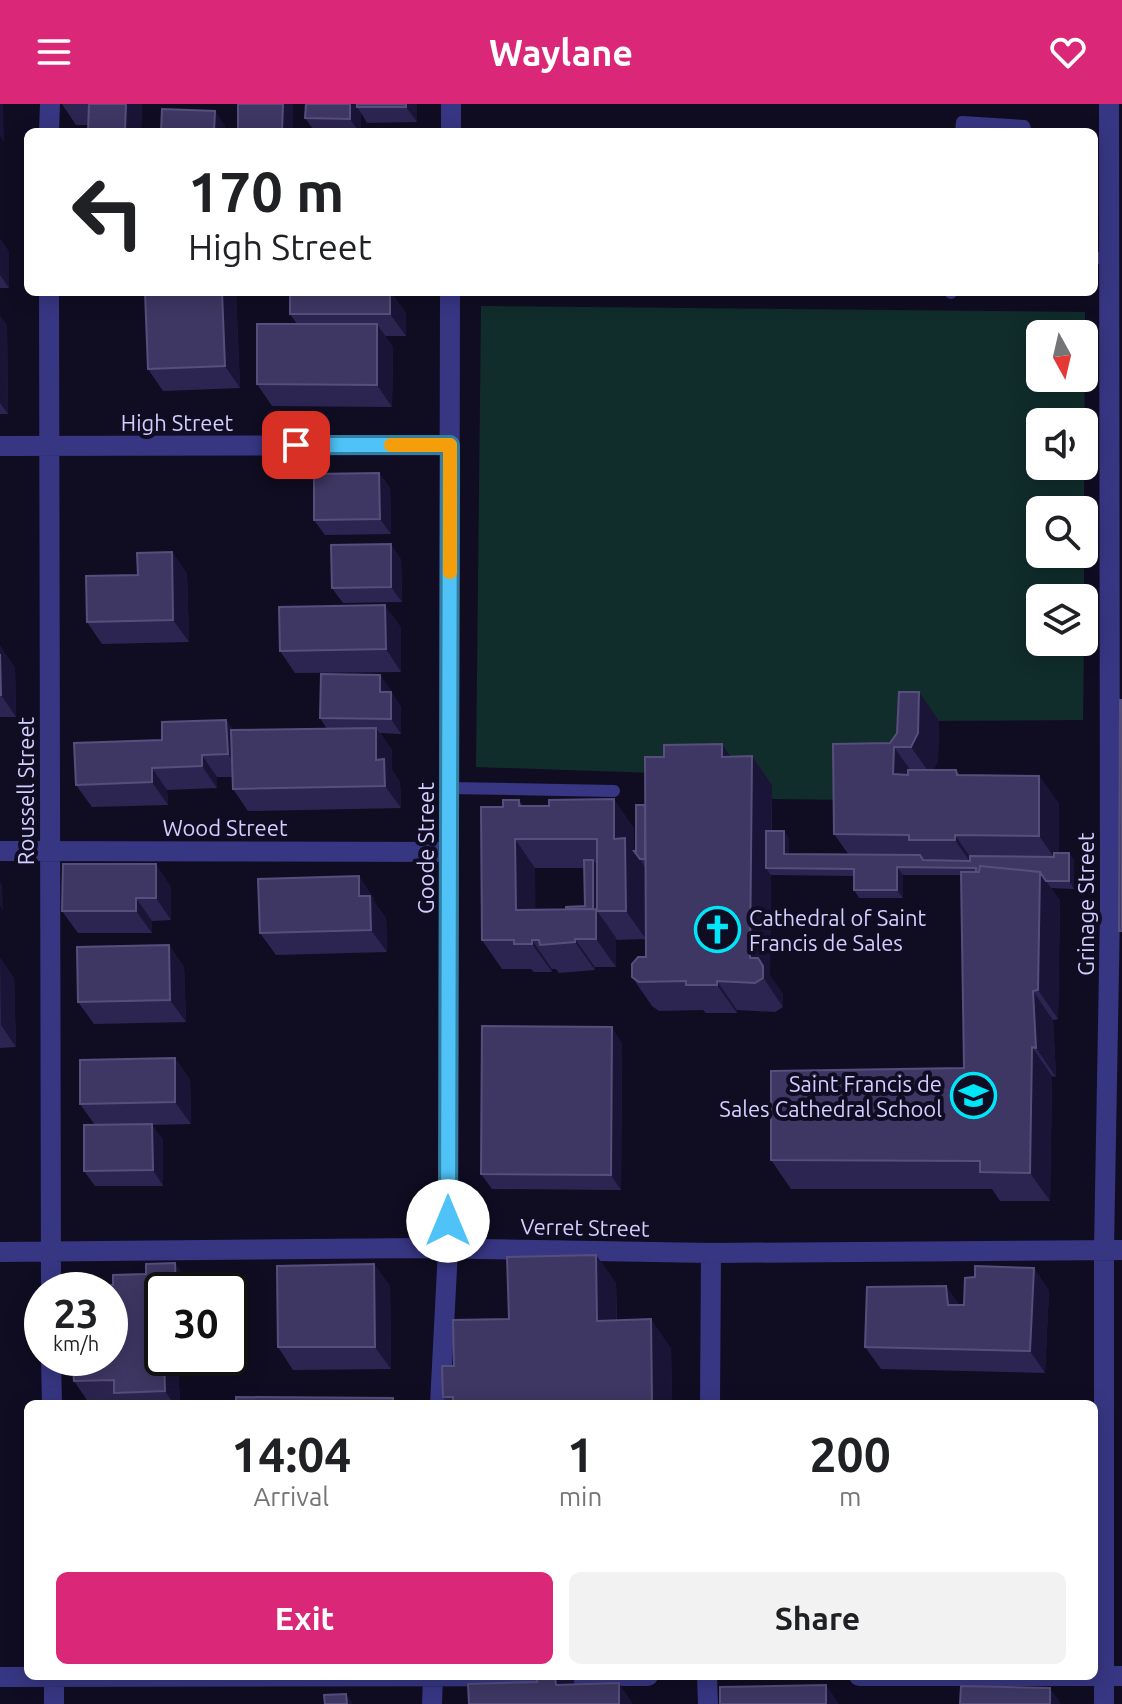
<!DOCTYPE html>
<style>
body{margin:0;font-family:Ubuntu,sans-serif;background:#f2f2f2;color:#202124;height:100vh;display:flex;flex-direction:column;font-size:30px;white-space:nowrap}
*{box-sizing:border-box;margin:0}
p{font-size:26px;color:#757577}
.icon{flex:none;width:44px;height:44px;fill:none;stroke:currentColor;stroke-width:2;stroke-linecap:round;stroke-linejoin:round}
.map{position:relative;flex:1;overflow:hidden}
.panel{position:absolute;left:24px;top:1296px;width:1074px;height:280px;display:flex;flex-direction:column;background:#fff;border-radius:12px;box-shadow:0 4px 20px #0003}
.panel>*{flex:none}
.hud{position:absolute;left:24px;top:24px;width:1074px;height:168px;border-radius:12px;box-shadow:0 4px 20px #0003;background:#fff;color:#202124;overflow:hidden}
.needle{width:52px;rotate:172deg}
.tools{position:absolute;left:1026px;top:216px;display:grid;gap:16px}
.tools a{display:grid;place-items:center;width:72px;height:72px;border-radius:12px;background:#fff;box-shadow:0 4px 20px #0003;font-size:40px}
.speed{position:absolute;left:24px;top:1168px;display:flex;gap:16px;font-size:40px;font-weight:700;text-align:center}
.speed>*{display:grid;place-content:center;width:104px;height:104px;border-radius:50%;background:#fff;box-shadow:0 4px 20px #0003;line-height:1}
.speed small{font-size:20px;font-weight:400}
.speed .limit{border:4px solid #111;border-radius:12px;background:#fff;color:#111}
.pin{position:absolute;display:grid;place-items:center;width:68px;height:68px;color:#fff;margin:-34px;border-radius:16px;box-shadow:0 4px 12px #0006}
.me{position:absolute;width:88px;margin:-44px;rotate:0deg;stroke-linejoin:round;filter:drop-shadow(0 0 6px #0008)}
.turn{display:flex;align-items:center;gap:28px;height:168px;padding:0 32px;font-size:36px}
.turn .icon{width:104px;height:104px;stroke-width:2.5}
.turn b{display:block;font-size:56px;line-height:68px}
.eta{display:flex;justify-content:space-evenly;align-items:center;height:136px;text-align:center}
.eta b{font-size:48px;font-weight:700;line-height:56px}
.action{display:flex;gap:16px;margin-top:auto;padding:16px 32px}
.action a{flex:1;height:92px;border-radius:12px;background:#db2777;color:#fff;font-size:32px;font-weight:700;line-height:92px;text-align:center}
.action a+a{background:#f2f2f2;color:#202124}
header{display:flex;justify-content:space-between;align-items:center;height:104px;padding:0 32px;background:#db2777;color:#fff;font-size:36px;font-weight:700}
.map>svg:first-child{display:block}
</style>
<header><svg class="icon" aria-label="menu" viewBox="0 0 24 24"><path d="M4 6h16M4 12h16M4 18h16"/></svg>Waylane<svg class="icon" aria-label="heart" viewBox="0 0 24 24"><path d="M12 20l-8-8c-3-5 5-10 8-4 3-6 11-1 8 4z"/></svg></header>
<div class="map">
<svg width="1122" height="1600" viewBox="0 0 1122 1600">
<rect width="100%" height="100%" fill="#100d23"/>
<!-- green -->
<path fill="#102d2b" fill-rule="evenodd" d="M481 202 1085 208 1084 411V406H1040V450H1084V494H1040V538H1084L1083 616 919 617 853 696 772 695 684 670 476 663ZM1040 230H1084V274H1040ZM1040 318H1084V362H1040Z"/>
<g fill="none" stroke-linecap="round" stroke-linejoin="round">
<!-- lane -->
<path stroke="#373683" stroke-width="12" d="M961 28 962 18 1024 22 1026 28
M1094 155 1111 151
M951 188V189
M450 684 614 687"/>
<!-- street -->
<path stroke="#373683" stroke-width="20" d="M49 28 50 0
M451 28V0
M49 188 51 1186
M0 342 450 341
M0 747 449 748
M0 1148 421 1144 711 1149 1122 1146
M51 1254 52 1300
M440 1300 448 1145 450 188
M710 1300 711 1149
M54 1572V1600
M707 1572 708 1600
M859 1572H1122
M0 1573 648 1572
M432 1600 433 1572
M1104 1600V1145L1110 809 1109 0"/>
</g>
<!-- wall -->
<path fill="#2d2551" fill-rule="evenodd" d="M62 0H142L141 28H88L89 21H76Z
M306 0H417V18L367 19 361 9 360 28H315L305 14Z
M0 135 9 148V184H0Z
M145 188H236L240 284 163 287 148 265Z
M394 193 406 209V232H385L393 243 392 303 272 302 257 280 297 220 290 210Z
M0 212 7 222 8 310H0Z
M379 369 390 384 391 430 325 431 314 416Z
M172 448 187 470 189 538 102 540 87 518 138 471Z
M401 455 402 498 343 499 332 484Z
M401 523V568L295 569 280 547Z
M0 542 15 564 16 613H0Z
M380 571 401 603V630L380 629 392 646V666L400 678 401 704 248 707 233 685 232 673H217V684L167 686 168 701 92 703 76 681 162 636 226 616 233 626 327 625 320 614Z
M939 617 938 657 933 666H956L960 671 1039 672 1059 700V749L1074 756V785L1051 784 1060 797 1058 915 1053 916 1056 973 1052 972 1050 1097H1000L992 1085H791L771 1056 964 964 961 771H903V794H859L854 786V772L771 771 770 872 783 890V903L775 908 737 906V909H706L703 906 659 907 652 902 632 873 646 853V835L617 836 599 809 616 834V863H595V866L559 869 556 865H552V868H534L531 865H502L482 836 503 703 519 696 523 702 634 724V746L636 747 645 701 730 653 752 652 772 681V727H784L789 735V750L849 751 834 730 890 639ZM535 764H584L585 802 566 805H535Z
M171 783V816L152 817V829H78L62 807Z
M374 794V798L386 814 387 848 276 851 260 829Z
M169 841 184 863 186 918 94 920 78 898Z
M0 854 14 874 16 943 0 944Z
M622 939 621 1086 492 1085 481 1070Z
M175 954 190 976 191 1020 152 1021 163 1036V1082H95L84 1067 95 1021 80 1000Z
M596 1151 616 1179 617 1216 671 1244 672 1300H447L443 1293 454 1262 509 1215Z
M175 1159 190 1181V1186H162V1254H193L194 1260 178 1261 180 1300H122L121 1298 89 1299 74 1277 113 1181Z
M374 1160 390 1182 391 1265 293 1266 278 1243Z
M1049 1186 1045 1269 881 1265 865 1243 960 1201Z"/>
<!-- shaded-wall -->
<path fill="#1a1437" d="M0 0H3L4 38 0 32Z
M126 0H142L141 28H125Z
M283 0H293V28H282Z
M350 0H361L357 3 361 9 360 28H359L350 15Z
M406 0H417V18L406 3Z
M215 7 225 22V28H214Z
M0 135 9 148V184L0 171Z
M222 188H236L240 284 225 262Z
M380 188H394V193L406 209V232L390 210Z
M0 212 7 222 8 310 0 299Z
M377 220 393 243 392 303 377 281Z
M379 369 390 384 391 430 380 415Z
M391 440 401 455 402 498 391 483Z
M172 448 187 470 189 538 173 516Z
M385 501 401 523V568L386 545Z
M0 542 15 564 16 613 1 591Z
M380 571 391 586 390 604 380 588Z
M391 588 401 603V630L391 615Z
M919 588 939 617 938 657 931 671 911 643Z
M226 616 242 639 243 672 228 650Z
M376 624 392 646V666L400 678 401 704 385 682 376 656Z
M722 640 742 669 722 653Z
M894 643 914 671 893 670Z
M202 651 217 673V684L202 662Z
M752 652 772 681 771 764H766L771 771 770 872 783 890V903L750 854Z
M152 664 167 686 168 701 152 678Z
M1039 672 1059 700V760L1039 732Z
M614 695 634 724V746L645 763 646 835 626 807 614 735Z
M784 727 789 735V758L784 750Z
M955 731 975 760V765L955 736Z
M515 735 535 764 536 834 516 806Z
M1069 749 1074 756V785L1069 777Z
M593 756 599 763 597 807 616 834V863L596 835 593 826Z
M156 760 171 783V816L156 794Z
M897 763 903 771V794L897 786Z
M1040 768 1060 797 1058 915 1038 886Z
M359 772 374 794V798L386 814 387 848 371 826 359 792Z
M0 778 2 781 3 806 0 802Z
M136 794 152 817V829L136 807Z
M575 835 595 863V866L575 838Z
M532 836 552 865V868L532 840Z
M169 841 184 863 186 918 170 896Z
M0 854 14 874 16 943 1 921Z
M717 877 737 906V909L717 881Z
M1033 887 1053 916 1056 973 1036 944Z
M612 923 622 939 621 1086 611 1071Z
M1032 943 1052 972 1050 1097 1030 1069Z
M175 954 190 976 191 1020 175 998Z
M152 1020 163 1036V1082L153 1066Z
M596 1151 616 1179 617 1245 597 1217Z
M175 1159 190 1181V1186H176Z
M374 1160 390 1182 391 1265 375 1243Z
M1034 1164 1049 1186 1045 1269 1030 1247Z
M946 1182 962 1204 948 1201Z
M651 1215 671 1244 672 1300H652Z
M164 1254H173L178 1261 180 1300H174L165 1287Z
M555 1572H574L575 1600 556 1581Z
M619 1579 633 1600H619Z
M826 1581 839 1600H826Z
M1050 1584 1061 1600H1050Z
M346 1590 353 1600H347Z"/>
<!-- building -->
<path fill="#3e3764" stroke="#564f7c" stroke-width="2" d="M89 0H126L125 28H88Z
M238 0H283L282 28H238Z
M306 0H350V15L305 14Z
M357 0H406V3H357Z
M162 5 215 7 214 28H161Z
M145 188H222L225 262 148 265Z
M290 188H390V210H290Z
M257 220H377V281L257 280Z
M379 369 380 415 314 416V370Z
M391 440V483L332 484 331 441Z
M172 448 173 516 87 518 86 472 138 471 137 449Z
M385 501 386 545 280 547 279 503Z
M0 550 1 591H0Z
M321 570 380 571V588H391V615L320 614Z
M899 588H919L918 629 911 643H894L893 670 908 671V666H956L957 671 1039 672V732L955 731V736H909V731L834 730 833 640 890 639 897 629Z
M1120 596H1122V827H1119Z
M226 616 228 650 202 651V662L152 664V678L76 681 74 639 162 636V618Z
M376 624V656L384 655 385 682 233 685 231 626Z
M722 640V653L752 652 750 854H758L763 862V874L755 879 717 877V881H686V877L639 878 632 873V860L638 853H646L645 653H664V641Z
M614 695V735L625 734 626 807H597V735H515L516 806 596 805V835H575V838L540 841 539 836H532V840H514V836H482L481 703H503V696H519V702H549V696Z
M636 701H645V755H640L634 747H636Z
M766 727H784V750L920 751 923 756 970 757V752L1054 753V749H1069V777H1046L1040 768 980 762 979 768H976V764L897 763V786H854V765L766 764Z
M584 756H593V805H566V803L585 802Z
M63 760H156V794H136V807H62Z
M980 762 1040 768 1038 886 1033 887 1036 944 1032 943 1030 1069 980 1068V1057L771 1056V967L964 964 961 768H979Z
M359 772V792H370L371 826 260 829 258 775Z
M169 841 170 896 78 898 77 843Z
M482 922 612 923 611 1071 481 1070Z
M175 954V998L80 1000V956Z
M152 1020 153 1066 84 1067V1021Z
M596 1151 597 1217 651 1215 652 1300H453V1293H443L442 1262H454L453 1216 509 1215 507 1153Z
M175 1159 176 1186H162V1254H164L165 1287 114 1289V1276L74 1277 72 1254H110V1186H69V1183L113 1181V1171L146 1170V1160Z
M374 1160 375 1243H278L277 1162Z
M975 1162 1034 1164 1030 1247 865 1243 867 1183 946 1182 948 1201H964L965 1174 975 1173Z
M236 1293 393 1294V1300H236Z
M537 1572H555L556 1581 619 1579V1600H469L468 1580 537 1578Z
M826 1581V1600H720V1583Z
M961 1582 1050 1584V1600H960Z
M346 1590 347 1600H325L324 1591Z"/>
<g fill="none" stroke-linecap="round" stroke-linejoin="round">
<defs>
<path id="route" d="M296 341H450L448 1117"/>
</defs>
<!-- route casing -->
<use href="#route" stroke="#337fa1" stroke-width="20"/>
<!-- route -->
<use href="#route" stroke="#4fc3f7" stroke-width="14"/>
<!-- slow -->
<path stroke="#f59e0b" stroke-width="14" d="M391 341H450V468"/>
</g>
<!-- icons -->
<defs>
<symbol id="church-ring" viewBox="-11 -11 22 22"><circle r="9.5" fill="#100d23" stroke="#00e6f9" stroke-width="1.5"/><path d="M-1.2-6h2.4v3.5h3.3v2.4h-3.3V6h-2.4V-.1h-3.3v-2.4h3.3Z" fill="#00e6f9"/></symbol>
<symbol id="school-ring" viewBox="-11 -11 22 22"><circle r="9.5" fill="#100d23" stroke="#00e6f9" stroke-width="1.5"/><path d="M0-5L7-2L0 1L-7-2ZM-4 1L0 2.5L4 1V4Q0 6-4 4Z" fill="#00e6f9"/></symbol>
</defs>
<g fill-rule="evenodd">
<use href="#church-ring" x="692" y="800" width="51" height="51"/>
<use href="#school-ring" x="948" y="966" width="51" height="51"/>
</g>
<g text-anchor="middle" dominant-baseline="central" stroke-width="8" stroke-linejoin="round" paint-order="stroke">
<!-- street labels -->
<g font-size="22" fill="#d3ceff" stroke="#100d23">
<text x="177" y="318">High Street</text>
<text transform="translate(25 687) rotate(-90)">Roussell Street</text>
<text x="225" y="723">Wood Street</text>
<text transform="translate(425 744) rotate(-90)">Goode Street</text>
<text transform="translate(1085 800) rotate(-90)">Grinage Street</text>
<text transform="translate(585 1123) rotate(1)">Verret Street</text>
</g>
<!-- poi labels -->
<g font-size="22" fill="#d3ceff" stroke="#100d23" text-anchor="start">
<text x="749" y="813">Cathedral of Saint<tspan x="749" dy="25">Francis de Sales</tspan></text>
<text x="942" y="979" text-anchor="end">Saint Francis de<tspan x="942" dy="25">Sales Cathedral School</tspan></text>
</g>
</g>
</svg>
<div class="tools">
<a><svg class="needle" viewBox="-14 -14 28 28"><path d="M0-13l5 13h-10z" fill="#e53935"/><path d="M0 13l5-13h-10z" fill="#757577"/></svg></a>
<a><svg class="icon" aria-label="sound" viewBox="0 0 24 24"><path d="M4 9h4l5-4v14l-5-4H4zM17 9q2 3 0 6"/></svg></a>
<a><svg class="icon" aria-label="search" viewBox="0 0 24 24"><circle cx="10" cy="10" r="6"/><path d="M15 15l6 6"/></svg></a>
<a><svg class="icon" aria-label="layers" viewBox="0 0 24 24"><path d="M12 4l9 5-9 5-9-5zM3 14l9 5 9-5"/></svg></a>
</div>
<div class="speed"><div>23<small>km/h</small></div><div class="limit">30</div></div>
<div class="pin" style="left:296px;top:341px;background:#d93025"><svg class="icon" aria-label="arrive" viewBox="0 0 24 24"><path d="M6 21V4h12l-3 4 3 4H6"/></svg></div>
<svg class="me" style="left:448px;top:1117px" viewBox="-20 -20 40 40"><circle r="19" fill="#fff"/><path d="M0-13L10 11 0 6-10 11z" fill="#4fc3f7"/></svg>
<div class="hud">
<div class="turn"><svg class="icon" aria-label="left" viewBox="0 0 24 24"><path d="M17 20v-9H6M10 6l-5 5 5 5"/></svg><div><b>170 m</b>High Street</div></div>
</div>
<section class="panel">
<div class="eta">
<div><b>14:04</b><p>Arrival</p></div>
<div><b>1</b><p>min</p></div>
<div><b>200</b><p>m</p></div>
</div>
<div class="action"><a>Exit</a><a>Share</a></div>
</section>
</div>
